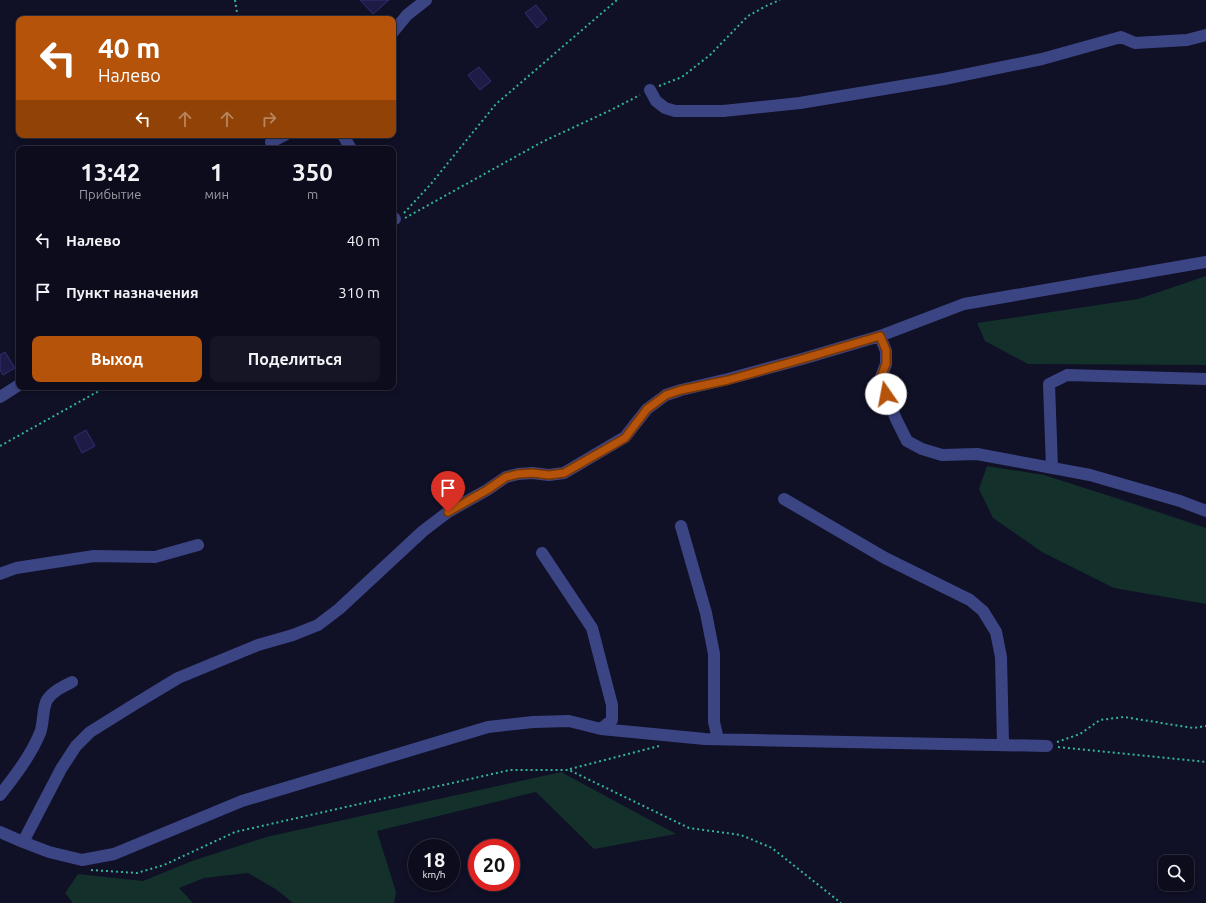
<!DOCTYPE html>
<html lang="ru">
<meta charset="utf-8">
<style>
body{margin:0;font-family:Ubuntu,sans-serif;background:#151525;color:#f1f3f6;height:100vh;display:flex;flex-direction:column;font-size:15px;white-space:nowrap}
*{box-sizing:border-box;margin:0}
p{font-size:13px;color:#9a9ba3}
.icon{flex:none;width:22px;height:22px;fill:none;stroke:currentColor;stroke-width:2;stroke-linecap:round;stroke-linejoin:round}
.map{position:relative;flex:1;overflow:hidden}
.side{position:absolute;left:16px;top:146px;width:380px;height:244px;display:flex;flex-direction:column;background:#0c0c1c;border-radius:8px;box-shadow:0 2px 6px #0003,0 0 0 1px #2c2c3b}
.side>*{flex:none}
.hud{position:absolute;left:16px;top:16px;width:380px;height:122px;border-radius:8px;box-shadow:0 2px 6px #0003,0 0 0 1px #2c2c3b;background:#b45309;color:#fff;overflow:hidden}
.controls{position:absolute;left:1158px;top:855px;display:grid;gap:8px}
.controls a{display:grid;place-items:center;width:36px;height:36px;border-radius:8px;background:#0c0c1c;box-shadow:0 2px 6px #0003,0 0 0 1px #2c2c3b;font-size:20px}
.speed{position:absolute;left:408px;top:839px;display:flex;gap:8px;font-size:20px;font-weight:700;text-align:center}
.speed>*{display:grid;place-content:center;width:52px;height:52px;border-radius:50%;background:#0c0c1c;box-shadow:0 2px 6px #0003,0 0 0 1px #2c2c3b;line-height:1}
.speed small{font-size:10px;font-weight:400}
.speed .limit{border:6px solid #d22;background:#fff;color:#111}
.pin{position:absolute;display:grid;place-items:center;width:34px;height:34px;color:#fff;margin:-41px -17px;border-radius:50% 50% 50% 0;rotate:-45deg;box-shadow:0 0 4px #0007}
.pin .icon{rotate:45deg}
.me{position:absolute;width:44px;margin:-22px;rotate:348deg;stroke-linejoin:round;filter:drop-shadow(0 0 3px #0008)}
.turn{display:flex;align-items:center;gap:14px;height:84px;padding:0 16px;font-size:18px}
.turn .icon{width:52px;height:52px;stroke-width:2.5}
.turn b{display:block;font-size:28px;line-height:34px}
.lanes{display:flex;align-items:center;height:38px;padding:0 16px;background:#0003;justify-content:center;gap:20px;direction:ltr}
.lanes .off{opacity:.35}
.eta{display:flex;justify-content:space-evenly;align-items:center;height:68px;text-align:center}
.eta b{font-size:24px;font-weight:700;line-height:28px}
.cta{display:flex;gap:8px;margin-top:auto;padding:8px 16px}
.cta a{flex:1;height:46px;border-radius:8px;background:#b45309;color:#fff;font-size:16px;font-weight:700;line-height:46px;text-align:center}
.cta a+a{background:#151525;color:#f1f3f6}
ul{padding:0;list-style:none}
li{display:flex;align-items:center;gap:12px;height:52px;padding:0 16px}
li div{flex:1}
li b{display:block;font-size:15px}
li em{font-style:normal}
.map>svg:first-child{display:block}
</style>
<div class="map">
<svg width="1206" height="903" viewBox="0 0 1206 903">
<rect width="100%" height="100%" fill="#101026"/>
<!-- green -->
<path fill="#13302a" d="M1206 276V365L1028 364 985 341 977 323 1138 299Z
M987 466 1044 475 1119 499 1206 528V604L1114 588 1042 552 993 518 979 489Z
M561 772 676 834 594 849 536 792 377 831 396 892 394 903H293L277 890 248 873 204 878 179 888 193 903H73L65 893 78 874 143 881 192 861 266 837Z"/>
<!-- building -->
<path fill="#1e1c47" stroke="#312f72" d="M360 0H389L373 14Z
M536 5 547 19 537 28 525 13Z
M479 67 491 81 480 90 468 75Z
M5 352 15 368 3 375 0 370V355Z
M86 430 95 446 82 453 74 437Z"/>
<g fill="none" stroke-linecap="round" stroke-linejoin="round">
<!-- path -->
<path stroke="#32b697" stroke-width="2" stroke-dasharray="2 3" stroke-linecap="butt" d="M235 0 238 19
M659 86 682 77 710 55 748 16 768 5 780 0
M404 213 430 185 496 104 617 0
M405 218 542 142 611 110 640 95
M0 446 106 387
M1057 742 1080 734 1100 720 1124 717 1193 728 1206 726
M1058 747 1206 762
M570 769 659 746
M91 870 137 873 164 865 235 832 510 770H569L689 828 741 835 772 848 841 903"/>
<!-- minor -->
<path stroke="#3c4584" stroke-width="12" d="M393 32 407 15 426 0
M650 90 656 101 665 108 675 111H723L800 103 944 79 1042 59 1121 37 1135 43 1187 40 1206 35
M343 135 351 149
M271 142 285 135
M393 217 395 219
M880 336 886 351V364L881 377 886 394 896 419 907 441 922 449 942 455 977 454 1090 475 1180 501 1206 511
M0 397 19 385
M1052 468 1049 384 1067 375 1206 379
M784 499 885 558 970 600 983 611 996 632 1001 657 1003 744
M681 526 706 613 714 654V722L718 739
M542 553 592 628 612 705V720L601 729
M0 574 16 568 94 556 155 557 198 545
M0 795C15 776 31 755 40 733 44 723 42 709 47 700 53 691 62 687 72 682
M0 832 23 842 49 852 82 860 114 854 242 801 488 727 533 722 569 721 601 729 705 739 1047 746
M23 842 61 769 76 746 90 732 135 704 178 678 258 645 293 635 318 625 339 609 423 531 448 512 487 490 506 477 518 474 532 473 549 475 564 473 625 437 647 409 666 395 681 390 728 379 802 359 880 336 964 304 1206 262"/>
</g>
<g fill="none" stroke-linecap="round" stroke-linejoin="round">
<defs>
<path id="route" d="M448 512 487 490 506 477 518 474 532 473 549 475 564 473 625 438 647 409 666 395 681 390 728 380 802 359 880 336 886 350V364L881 377 886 394"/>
</defs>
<!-- route casing -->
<use href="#route" stroke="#753606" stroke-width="10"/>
<!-- route -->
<use href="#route" stroke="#b45309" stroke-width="7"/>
</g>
</svg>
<div class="controls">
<a><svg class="icon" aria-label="search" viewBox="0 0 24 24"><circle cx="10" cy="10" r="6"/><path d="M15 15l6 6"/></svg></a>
</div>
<div class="speed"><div>18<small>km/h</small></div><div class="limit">20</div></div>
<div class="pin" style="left:448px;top:512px;background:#d93025"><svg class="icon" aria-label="arrive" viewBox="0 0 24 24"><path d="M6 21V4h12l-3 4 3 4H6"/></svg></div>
<svg class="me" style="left:886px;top:394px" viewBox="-20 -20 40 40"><circle r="19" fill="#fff"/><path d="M0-13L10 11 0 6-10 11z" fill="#b45309"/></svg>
<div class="hud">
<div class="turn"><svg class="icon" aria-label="left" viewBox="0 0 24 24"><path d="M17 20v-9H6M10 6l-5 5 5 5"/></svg><div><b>40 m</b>Налево</div></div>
<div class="lanes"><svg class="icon" aria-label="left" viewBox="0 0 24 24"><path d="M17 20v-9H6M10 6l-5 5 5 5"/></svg><svg class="icon off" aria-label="ahead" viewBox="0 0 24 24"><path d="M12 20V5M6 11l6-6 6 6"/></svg><svg class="icon off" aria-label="ahead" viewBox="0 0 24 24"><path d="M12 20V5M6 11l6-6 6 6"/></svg><svg class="icon off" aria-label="right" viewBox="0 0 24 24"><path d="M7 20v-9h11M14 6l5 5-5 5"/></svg></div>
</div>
<section class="side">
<div class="eta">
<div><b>13:42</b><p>Прибытие</p></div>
<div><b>1</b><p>мин</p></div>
<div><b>350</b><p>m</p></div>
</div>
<ul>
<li><svg class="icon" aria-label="left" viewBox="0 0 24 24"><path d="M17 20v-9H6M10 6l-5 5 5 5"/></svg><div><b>Налево</b></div><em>40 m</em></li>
<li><svg class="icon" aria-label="arrive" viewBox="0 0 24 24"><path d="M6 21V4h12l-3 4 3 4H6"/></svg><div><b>Пункт назначения</b></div><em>310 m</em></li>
</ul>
<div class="cta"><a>Выход</a><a>Поделиться</a></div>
</section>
</div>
